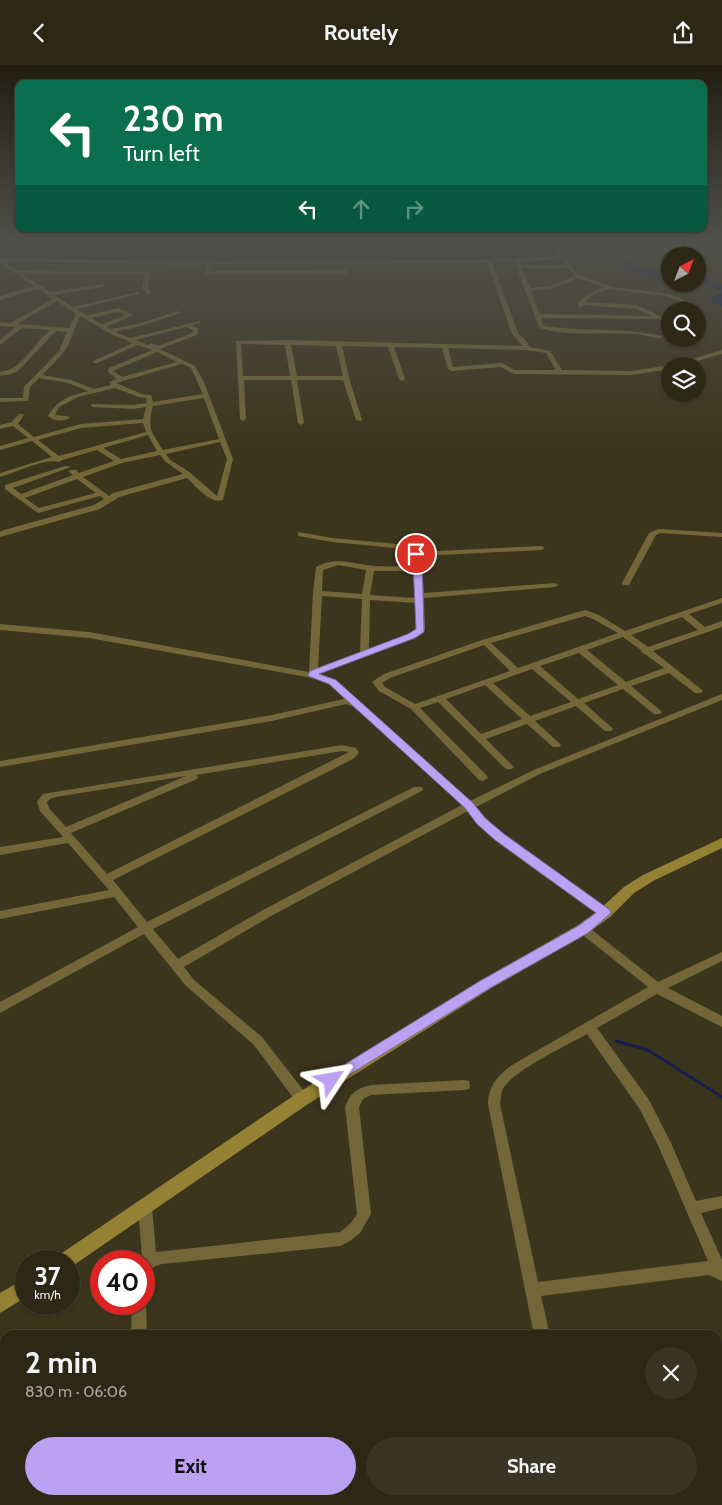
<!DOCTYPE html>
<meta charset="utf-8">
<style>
body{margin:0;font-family:Cabin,sans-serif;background:#393423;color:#f1f3f6;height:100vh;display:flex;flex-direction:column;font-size:19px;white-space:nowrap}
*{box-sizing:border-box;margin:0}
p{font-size:16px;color:#a7a6a1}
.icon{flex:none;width:28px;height:28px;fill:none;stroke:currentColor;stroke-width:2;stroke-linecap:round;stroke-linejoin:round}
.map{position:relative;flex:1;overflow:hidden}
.sheet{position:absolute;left:0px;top:1265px;width:722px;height:175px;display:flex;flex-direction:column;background:#2d2816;border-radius:15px 15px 0 0;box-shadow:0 1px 4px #0004,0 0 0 1px #484435}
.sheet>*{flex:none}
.banner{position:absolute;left:15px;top:15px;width:692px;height:152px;border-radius:10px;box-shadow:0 1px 4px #0004,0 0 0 1px #484435;background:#0b6e4f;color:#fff;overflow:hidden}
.needle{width:32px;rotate:42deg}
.fabs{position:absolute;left:661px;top:182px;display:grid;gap:10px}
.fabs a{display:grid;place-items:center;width:45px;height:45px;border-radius:50%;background:#2d2816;box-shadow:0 1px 4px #0004,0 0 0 1px #484435;font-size:25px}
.speed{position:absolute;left:15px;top:1185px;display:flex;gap:10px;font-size:25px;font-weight:700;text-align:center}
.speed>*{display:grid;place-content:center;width:65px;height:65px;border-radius:50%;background:#2d2816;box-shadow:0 1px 4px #0004,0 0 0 1px #484435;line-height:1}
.speed small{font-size:12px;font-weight:400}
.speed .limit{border:8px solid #d22;background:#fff;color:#111}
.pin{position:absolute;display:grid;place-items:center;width:42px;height:42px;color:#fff;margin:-21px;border:2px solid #fff;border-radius:50%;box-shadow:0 1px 5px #0007}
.me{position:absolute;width:55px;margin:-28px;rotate:57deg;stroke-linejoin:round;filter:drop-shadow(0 0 4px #0008)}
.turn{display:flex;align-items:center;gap:18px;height:105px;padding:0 25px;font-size:22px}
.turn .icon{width:65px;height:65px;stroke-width:2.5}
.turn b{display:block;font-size:35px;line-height:42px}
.lanes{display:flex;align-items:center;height:48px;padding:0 25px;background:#0003;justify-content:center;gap:25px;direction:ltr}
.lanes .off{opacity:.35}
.round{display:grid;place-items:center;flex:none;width:52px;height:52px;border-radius:26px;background:#393423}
.summary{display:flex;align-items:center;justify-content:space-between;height:85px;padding:0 25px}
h1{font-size:30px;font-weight:800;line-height:38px}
.action{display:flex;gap:10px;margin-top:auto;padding:10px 25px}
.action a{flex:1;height:58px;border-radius:30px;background:#bca0f2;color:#111;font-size:20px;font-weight:800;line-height:58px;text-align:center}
.action a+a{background:#393423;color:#f1f3f6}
header{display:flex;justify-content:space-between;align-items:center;height:65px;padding:0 25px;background:#2d2816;font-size:22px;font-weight:800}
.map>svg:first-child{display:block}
</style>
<header><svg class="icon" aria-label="back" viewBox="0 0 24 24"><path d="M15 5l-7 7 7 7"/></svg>Routely<svg class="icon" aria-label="share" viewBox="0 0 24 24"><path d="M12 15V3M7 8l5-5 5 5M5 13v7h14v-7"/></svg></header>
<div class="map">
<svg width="722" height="1440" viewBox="0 0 722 1440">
<rect width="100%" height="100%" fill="#3c351d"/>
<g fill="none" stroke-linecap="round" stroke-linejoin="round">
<!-- stream -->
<path stroke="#171e4d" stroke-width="3" d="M616 976 648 985 722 1032"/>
<!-- river -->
<path fill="#171e4d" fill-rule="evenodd" d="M609 179H620L645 187V191L631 196 632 200 670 208V214L625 204 623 195 634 189Z
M698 211 722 220V226L698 217Z
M722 227V241L711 237V233Z"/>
<!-- street -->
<path fill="#736739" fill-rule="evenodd" d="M552 179H556L576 207 583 211 612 222 669 229 689 237 698 246H692L685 239 666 231 609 224 593 230 585 237 637 240 670 256V260L658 254 541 253 544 261C584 267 623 262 662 271V273C653 274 644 269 635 269 613 267 556 272 539 262L514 196 492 197 518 268 528 278 529 282 550 286 562 305 631 306 671 300 722 285V289L680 301H670V304L631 310 514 309 501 302 451 306 448 304 442 283 394 282 405 314 402 316 399 314 388 282 342 281 349 313 362 355 361 356 356 355 343 315H297L304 358 301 360 298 358 291 315H244L246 354 243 356 240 354 236 276 288 275 523 281 512 269 487 198 212 199 211 206 346 205 349 207 346 209 208 210 205 208 207 200 4 197 18 206 150 207 148 222 151 228 148 230 142 222 145 210 22 209 50 227 104 219 105 220 102 222 54 230 73 242 139 227V229L77 244 87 250 119 243 134 250 106 262 111 264 138 259 178 246 181 248 141 261 115 267 130 273 200 256V258L192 260 199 264 197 270 160 284 195 301 204 317 233 394 223 435C209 439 196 421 187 413L119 432 100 444 0 472V467L4 465 94 440 104 434 100 431 38 448 5 424V420L65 401 71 402 13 423 21 429 73 410 69 407 70 405H76L79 408 114 396 97 385 62 395 59 397C45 393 15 408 0 412V408L52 392 32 376 0 385V381L28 373 13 361 0 364V360L12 357 19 349H23L24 350 18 359 34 372 81 359 143 354 146 342 133 344 93 342 91 341V339L133 340 147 338 146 333 139 332 115 323 78 332 59 342 55 350 67 351 70 353C64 357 53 356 48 351 58 334 69 331 88 326L68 318 39 313 30 322 28 336 0 337V333H23L24 322 59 286 67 267 56 266 18 306 11 309 0 311V307C23 304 33 279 50 265L22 263 0 280V275L15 262 0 261V257L10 258 53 234 38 224 0 235V231L34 221 0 198V193C187 196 375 199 560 192ZM562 194 566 200H521L519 196ZM522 203H568L575 211 549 221 530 223ZM578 213 604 222 586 230 578 238V242H582L583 240 636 244 652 251 540 249 531 226 552 224ZM57 236 76 249 69 263 17 259ZM118 247 126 250 102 259 91 253ZM80 251 113 270 133 278 93 296V298H97L138 280 152 285 109 303 108 307 117 314 109 317 111 320 94 324 71 315 42 310 59 293 68 281ZM186 262 193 265 192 268 158 281 151 278 148 280 136 275ZM241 279 285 280 290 311H243ZM291 280 336 281 343 311H297ZM448 283 526 285 546 288 556 305H515L502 298 453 302ZM157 287 177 297 122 312 113 306ZM182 299 191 303 203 329 153 337 151 330 142 329 116 318ZM204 333 219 374 163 385C151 366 147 364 153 341ZM143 358 146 367 59 391 38 375 81 363ZM148 370 157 386 121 394 103 383ZM220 377 227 394 217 431 188 406 170 395 166 389ZM160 390 166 397 183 409 113 428 109 431 83 412 122 398ZM77 414 96 428 39 443 25 433Z
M659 464 722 468V472L660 468 656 470 630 518 629 520H623L622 518 649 468Z
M298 467 332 473 397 479 416 487 541 481 545 483 541 485 420 491 422 497 424 528 555 518 559 520 555 522 424 533 425 564 421 570 318 609 336 615 357 637 470 736 536 704 722 629V635L542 708 476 742C513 785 563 812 609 845L611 848 609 851H601C555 817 505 789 468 746L271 851 184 902 194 915 262 972 307 1030 308 1034 307 1038 302 1039 297 1038 254 980 186 921 144 869 0 948V937L138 862 114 832 0 854V846L109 825 68 778 0 790V782L63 772 40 746 37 737 43 729 342 680 356 683 359 688 353 694 113 815 147 857 414 722H422L423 724 422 726 153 864 178 894 263 845 462 740 361 648 352 641 346 639 272 656 0 702V696L272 650 344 634 330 619 318 614 89 573 0 565V559L89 567 309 607 313 528 316 502C336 491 353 499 374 501 388 502 401 501 414 501L412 490 395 483 332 477 298 471ZM338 500 366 505 362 529 322 526 323 505ZM374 506H414L415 533 370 530ZM322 531 362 534 360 587 318 603ZM370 535 416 538 417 564 415 566 369 584ZM342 686 349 687 107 809 71 768 197 714 198 712 196 710ZM186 711 66 762 49 743 47 737 50 734 56 732Z
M722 533V538L689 549 705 562 722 556V562L653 586 701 624 703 626 701 628H695L669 608 631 621 660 645 662 647 660 649H654L623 624 584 638 611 662 613 664 611 666H605L576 641 535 656 559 678 561 680 559 682H553L527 659 486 674 514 702 512 704H506L438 637 420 643 487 711 488 713 483 716 479 715 411 644 379 626 372 617 384 609 482 575 585 545 599 550 625 566ZM585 551 593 554 618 568 518 603 491 578ZM682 552 698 565 648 582 631 570ZM623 572 641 585 642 588 645 589 664 603 626 617 587 585ZM484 580 510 606 415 639 385 622 382 618 390 613ZM579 588 618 620 578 634 540 601ZM532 604 571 637 530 651 493 618ZM485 620 522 654 481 669 446 634Z
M583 860 587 861 658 917 722 887V896L668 923 722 951V962L657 929 597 963 649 1035 671 1078 696 1136 722 1131V1143L701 1148 722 1195V1216L709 1210 541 1231 550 1270H534L488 1039C488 1021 498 1010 512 1000L648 922 579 867 577 864 579 861ZM587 969 639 1043 658 1080 708 1196 538 1217 500 1039C501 1034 501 1028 503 1024 512 1006 568 980 587 969Z
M464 1015 469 1016 470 1020 469 1024 464 1025 371 1030 363 1034 359 1042 371 1149 360 1168 350 1176 341 1181 162 1199C154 1201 151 1205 144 1207V1196H138L142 1192 138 1142 140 1137 145 1136 150 1137 152 1142 156 1187 340 1167 350 1159 357 1149 345 1042C350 1028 357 1023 371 1020Z
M144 1234 146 1239 147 1270H131L132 1239H144Z
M5 1369V1385L0 1387V1371Z
M399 1435H415L416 1440H400Z
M571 1435H587L588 1440H572Z"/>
<!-- secondary -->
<path fill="#958134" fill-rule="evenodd" d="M722 773V783L653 816 634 828 610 852 588 868 490 924 308 1039 71 1202 69 1203V1196H56L59 1190 296 1029 480 916 578 860 600 844 624 822 643 810Z
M26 1213V1232L0 1248V1228Z"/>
</g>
<!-- sky -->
<linearGradient id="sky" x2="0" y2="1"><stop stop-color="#211d10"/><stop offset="0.47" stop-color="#50514c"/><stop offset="1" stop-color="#50514c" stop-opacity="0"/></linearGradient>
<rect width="722" height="380" fill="url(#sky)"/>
<!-- route -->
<path fill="#bca0f2" stroke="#7a689d" d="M416 486 420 489 422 497 424 567 415 573 319 609 336 615 473 738 485 753 504 769 610 845 611 848 588 868 490 923 331 1021 326 1020 324 1015 326 1011 480 916 578 861 596 848 495 775 477 759 465 743 329 619 308 611 310 606 408 569 416 564 413 497 411 489Z"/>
</svg>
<div class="fabs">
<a><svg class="needle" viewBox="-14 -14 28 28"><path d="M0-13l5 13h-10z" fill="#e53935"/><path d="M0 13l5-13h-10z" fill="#a7a6a1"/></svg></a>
<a><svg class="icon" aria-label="search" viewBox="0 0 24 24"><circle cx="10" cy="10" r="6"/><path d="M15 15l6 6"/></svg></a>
<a><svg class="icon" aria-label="layers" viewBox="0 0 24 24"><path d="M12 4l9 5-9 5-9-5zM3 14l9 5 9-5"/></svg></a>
</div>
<div class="speed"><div>37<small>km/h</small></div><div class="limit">40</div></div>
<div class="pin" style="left:416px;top:489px;background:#d93025"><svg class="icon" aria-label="arrive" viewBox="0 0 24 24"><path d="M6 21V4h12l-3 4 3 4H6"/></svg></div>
<svg class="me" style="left:331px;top:1015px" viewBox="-20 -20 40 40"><path d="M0-17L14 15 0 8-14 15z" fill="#bca0f2" stroke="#fff" stroke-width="4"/></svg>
<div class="banner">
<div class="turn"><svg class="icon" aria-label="left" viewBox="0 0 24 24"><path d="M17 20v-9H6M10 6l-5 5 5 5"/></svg><div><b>230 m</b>Turn left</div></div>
<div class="lanes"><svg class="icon" aria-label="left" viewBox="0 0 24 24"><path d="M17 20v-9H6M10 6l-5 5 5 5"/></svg><svg class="icon off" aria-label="ahead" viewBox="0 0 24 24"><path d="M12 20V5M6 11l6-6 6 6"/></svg><svg class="icon off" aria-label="right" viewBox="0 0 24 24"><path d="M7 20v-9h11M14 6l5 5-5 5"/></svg></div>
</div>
<section class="sheet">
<div class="summary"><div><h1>2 min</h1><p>830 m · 06:06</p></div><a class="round"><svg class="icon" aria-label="close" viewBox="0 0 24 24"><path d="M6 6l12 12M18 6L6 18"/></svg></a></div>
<div class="action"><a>Exit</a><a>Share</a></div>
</section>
</div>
